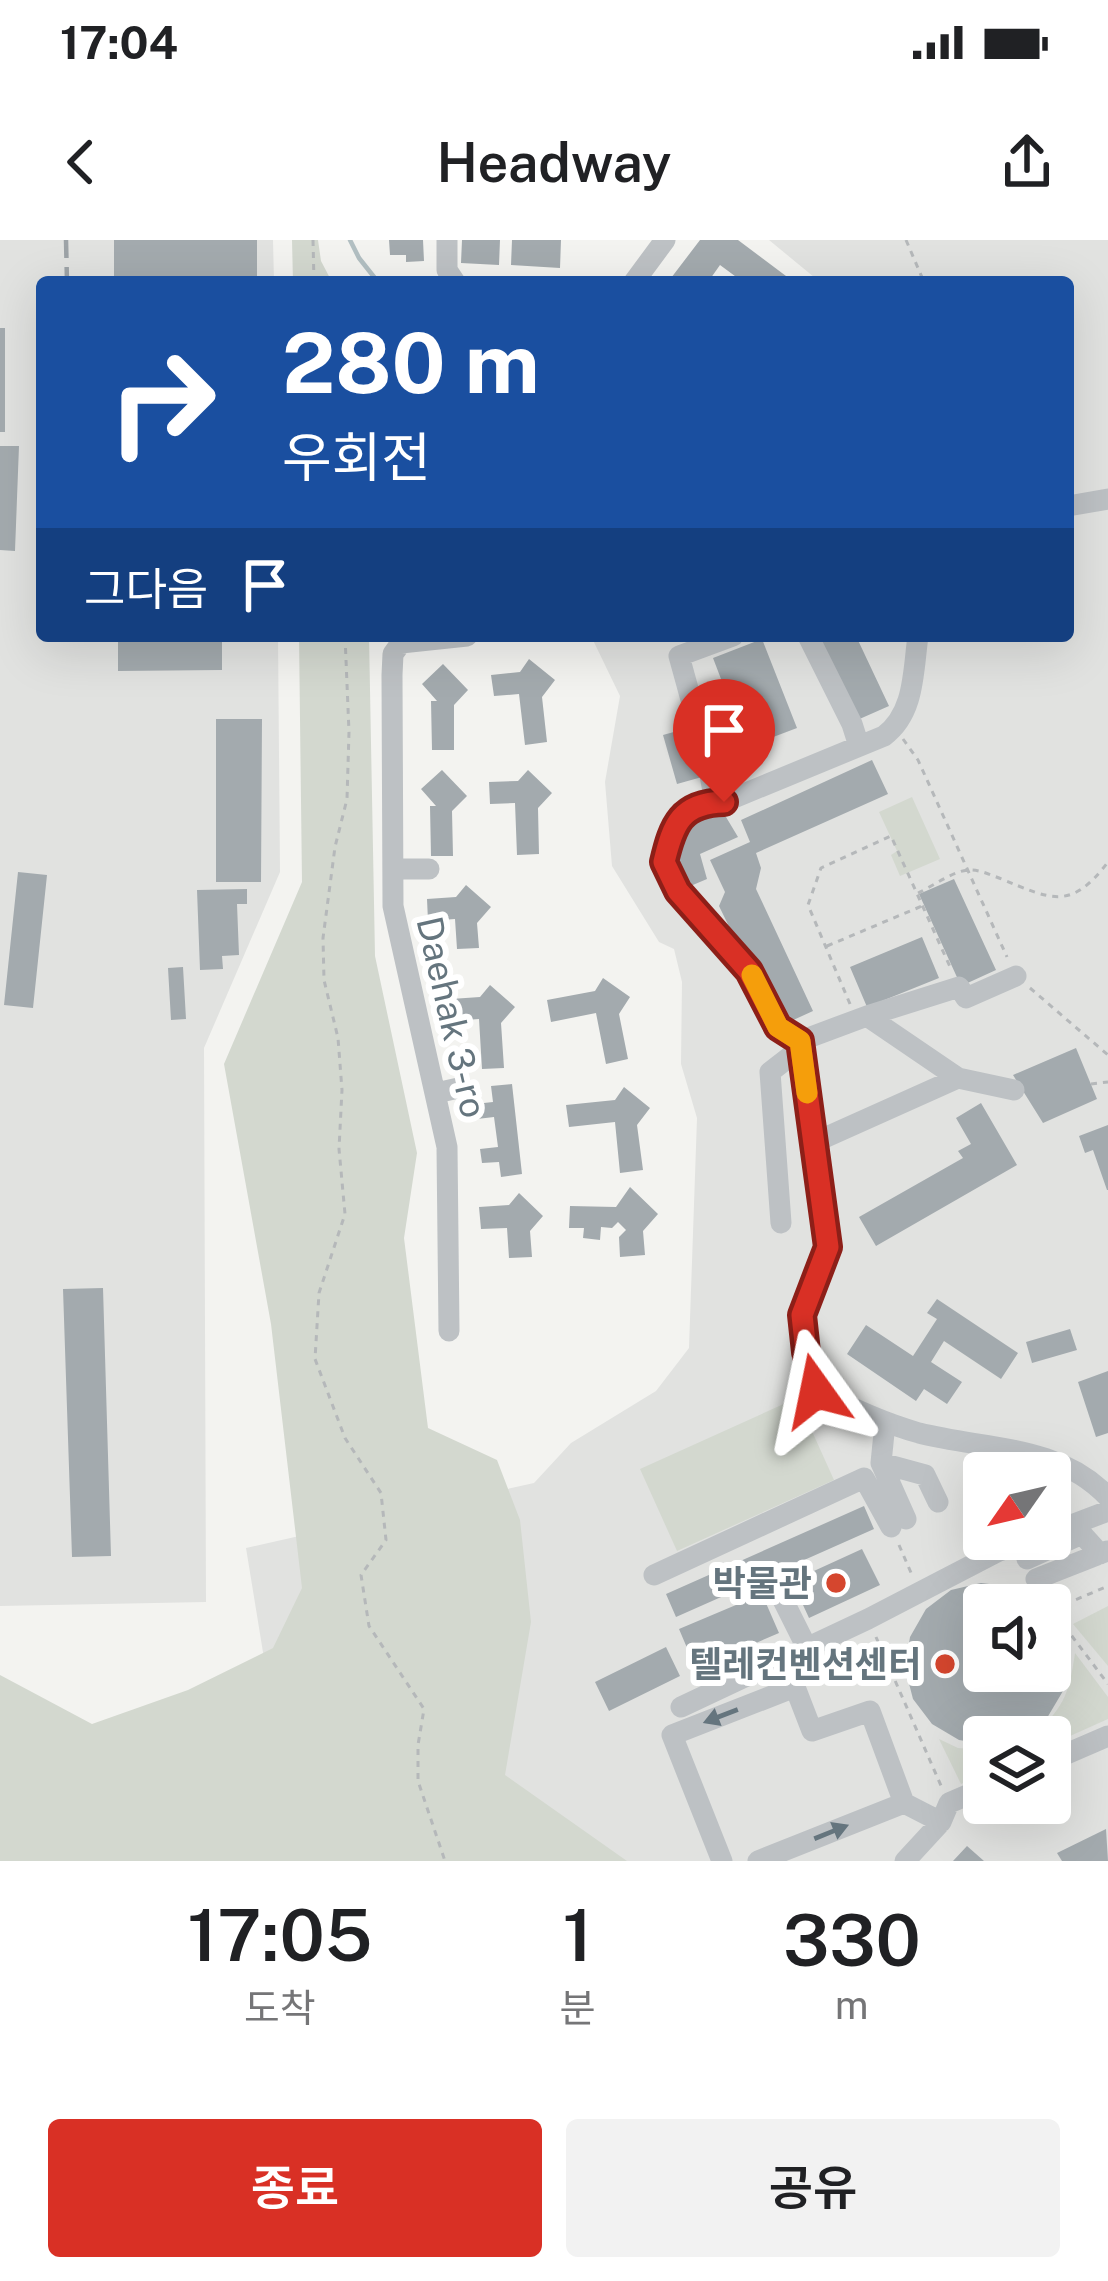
<!DOCTYPE html>
<html lang="ko">
<meta charset="utf-8">
<style>
body{margin:0;font-family:"Public Sans","Noto Sans KR",sans-serif;background:#f2f2f2;color:#202124;height:100vh;display:flex;flex-direction:column;font-size:45px;white-space:nowrap}
*{box-sizing:border-box;margin:0}
p{font-size:39px;color:#757577}
.icon{flex:none;width:66px;height:66px;fill:none;stroke:currentColor;stroke-width:2;stroke-linecap:round;stroke-linejoin:round}
.map{position:relative;height:1621px;overflow:hidden}
.drawer{display:flex;flex-direction:column;background:#fff;flex:1}
.drawer>*{flex:none}
.hud{position:absolute;left:36px;top:36px;width:1038px;height:366px;border-radius:12px;box-shadow:0 12px 48px #0002;background:#1a4fa0;color:#fff;overflow:hidden}
.needle{width:78px;rotate:236deg}
.controls{position:absolute;left:963px;top:1212px;display:grid;gap:24px}
.controls a{display:grid;place-items:center;width:108px;height:108px;border-radius:12px;background:#fff;box-shadow:0 12px 48px #0002;font-size:60px}
.pin{position:absolute;display:grid;place-items:center;width:102px;height:102px;color:#fff;margin:-123px -51px;border-radius:50% 50% 50% 0;rotate:-45deg;box-shadow:0 0 12px #0007}
.pin .icon{rotate:45deg}
.me{position:absolute;width:132px;margin:-66px;rotate:348deg;stroke-linejoin:round;filter:drop-shadow(0 0 9px #0008)}
.turn{display:flex;align-items:center;gap:42px;height:252px;padding:0 48px;font-size:54px}
.turn .icon{width:156px;height:156px;stroke-width:2.5}
.turn b{display:block;font-size:84px;line-height:102px}
.then{display:flex;align-items:center;height:114px;padding:0 48px;background:#0003;gap:24px;font-size:45px}
.eta{display:flex;justify-content:space-evenly;align-items:center;height:204px;text-align:center}
.eta b{font-size:72px;font-weight:600;line-height:84px}
.button{display:flex;gap:24px;margin-top:auto;padding:24px 48px}
.button a{flex:1;height:138px;border-radius:12px;background:#d93025;color:#fff;font-size:48px;font-weight:600;line-height:138px;text-align:center}
.button a+a{background:#f2f2f2;color:#202124}
.status{display:flex;justify-content:space-between;align-items:center;height:84px;padding:0 60px;background:#fff;direction:ltr}
.status svg{height:33px;fill:currentColor}
header{display:flex;justify-content:space-between;align-items:center;height:156px;padding:0 48px;background:#fff;font-size:54px;font-weight:600}
.map>svg:first-child{display:block}
</style>
<div class="status"><b>17:04</b><svg viewBox="0 0 49 12"><path d="M0 12V9h3v3zM5 12V6h3v6zM10 12V3h3v9zM15 12V0h3v12zM26 1h20v11H26zM47 4h2v5h-2z"/></svg></div>
<header><svg class="icon" aria-label="back" viewBox="0 0 24 24"><path d="M15 5l-7 7 7 7"/></svg>Headway<svg class="icon" aria-label="share" viewBox="0 0 24 24"><path d="M12 15V3M7 8l5-5 5 5M5 13v7h14v-7"/></svg></header>
<div class="map">
<svg width="1108" height="1621" viewBox="0 0 1108 1621">
<rect width="100%" height="100%" fill="#f3f3f0"/>
<!-- built -->
<path fill="#e1e2e0" fill-rule="evenodd" d="M0 0H273L274 42H42V396H278L280 632 204 808 206 1362 0 1366Z
M769 0H1108V1621H297L246 1308 534 1243 571 1203 656 1151 689 1108 697 878 681 824 682 742 674 709 659 702 612 626 605 542 620 456 591 396H1068V42H820ZM984 1233H1050V1299H984ZM984 1365H1050V1431H984ZM984 1497H1050V1563H984Z"/>
<!-- green -->
<path fill="#d3d8cf" d="M292 0H318L321 21 332 42H293Z
M299 396H369L375 716 417 913 404 998 428 1188 497 1220 520 1280 531 1382 505 1535 627 1621H0V1435L92 1484 188 1450 273 1408 302 1348 271 1084 224 824 302 642Z
M912 557 940 619 900 636 891 615 897 611 879 572Z
M797 1158 834 1240 677 1311 640 1229Z
M1108 1366V1426L1073 1384Z
M1075 1413 1108 1457V1479L1050 1505V1497H1029C1063 1471 1069 1455 1075 1413Z
M939 1499 958 1508 984 1510V1534L961 1544Z"/>
<g fill="none" stroke-linecap="round" stroke-linejoin="round">
<!-- stream -->
<path stroke="#b2bfc2" stroke-width="4.5" d="M350 0 359 18 378 42"/>
</g>
<!-- building -->
<path fill="#a3aaae" d="M114 0H257V42H114Z
M389 0H423L424 21 406 22V15H390Z
M462 0H500L499 25 461 23Z
M512 0H561L560 28 511 25Z
M700 0H738L794 42H743L720 25 708 42H668Z
M0 88H5V192H0Z
M0 206H19L15 311 0 310Z
M118 396H222V430L118 431Z
M815 396H856L889 466 855 481Z
M762 399 797 488 747 507 713 418Z
M529 419 555 440 542 457 547 502 525 505 519 454 494 456 491 435 520 432Z
M443 424 468 450 454 465V510H432L431 461H437L422 444Z
M216 479H262L261 642H216Z
M688 488 702 537 677 544 663 495Z
M872 520 888 554 756 613 761 628 756 649 813 771 778 787 719 666 725 652 710 620 750 602 741 580Z
M442 530 467 556 452 571 453 616H431L430 566H436L421 549Z
M528 530 552 553 538 568 539 614 517 615 515 563 490 564 489 542 518 541Z
M720 567 738 597 700 614 707 639 681 650 668 621 681 616 675 599 686 593 681 584Z
M18 632 47 635 33 768 4 765Z
M954 639 996 730 961 746 919 654Z
M466 645 491 667 477 683 479 708 457 709 455 679 428 681 427 659 456 657Z
M247 649V664H237L239 715 222 716 223 729 200 730 197 650Z
M922 697 939 738 867 767 850 727Z
M183 727 186 779 171 780 168 728Z
M603 738 630 757 619 774 628 819 606 824 596 773 551 782 547 760 595 751Z
M490 745 515 767 501 783 504 828 482 829 479 779 452 781 451 759 480 757Z
M1076 808 1097 859 1043 883 1013 835Z
M512 844 522 934 501 937 499 922 482 923 480 909 498 907 494 877 477 879 475 864 493 862 491 846Z
M624 847 650 868 637 885 643 930 620 933 615 882 569 887 566 865 615 860Z
M981 863 1017 925 876 1006 859 977 963 918 958 911 971 904 956 878Z
M1108 885V950H1107L1093 910 1085 913 1079 896Z
M630 947 658 974 643 991 645 1015 620 1017 619 997 626 990 618 982 612 988 601 987 600 1000 583 998 584 988H569L570 966 616 967Z
M519 953 543 976 530 991 532 1017 509 1018 507 988 481 989 479 967 509 965Z
M103 1048 111 1316 72 1317 63 1049Z
M937 1059 1018 1113 1001 1139 944 1101 931 1122 962 1142 947 1164 924 1149 916 1161 847 1114 866 1085 913 1116 937 1079 927 1073Z
M1070 1089 1077 1110 1032 1123 1026 1102Z
M1108 1131V1193L1096 1197 1078 1142Z
M864 1266 874 1289 676 1377 666 1354Z
M862 1309 880 1345 809 1378 792 1341Z
M981 1343 1013 1347 1043 1365H984V1431H1050V1376L1059 1388 1067 1419 1063 1451 1047 1478 1021 1497H984V1504L959 1500 932 1484 913 1459 905 1428 910 1397 926 1369 951 1350Z
M762 1354 779 1393 696 1429 679 1389Z
M666 1407 680 1436 609 1471 595 1442Z
M1106 1589 1108 1621H1062L1057 1613Z
M967 1606 984 1621H953Z"/>
<g fill="none" stroke-linecap="round" stroke-linejoin="round">
<!-- path -->
<path stroke="#b5b8ba" stroke-width="3" stroke-dasharray="6 6" stroke-linecap="butt" d="M313 0 314 42
M906 0 924 42
M345 396 349 492 347 559 335 607 323 698 324 740 338 798 342 850 339 909 345 974 319 1053 315 1119 345 1198 381 1253 386 1300 361 1335 369 1386 424 1469 418 1505V1541L445 1621
M903 499 918 520 1007 717
M918 653C933 646 956 629 971 630 980 630 991 635 999 638 1051 659 1070 672 1108 622
M827 706 922 666
M1030 748 1108 815
M850 764 808 665 821 628 891 596 951 729
M1091 844 1108 842
M899 1305 912 1335
M1039 1355 1048 1365
M1050 1367 1108 1444
M1054 1369 1108 1346
M876 1397 942 1548"/>
<!-- minor -->
<path stroke="#bdc1c4" stroke-width="21" d="M447 0V30L455 42
M634 42 665 0
M1068 266 1108 259
M808 396 852 484 859 506
M918 396C913 431 915 473 884 496L724 562C681 563 673 585 663 622L678 651 749 731 778 787 800 801 828 1007 802 1075 805 1112 816 1151C850 1167 883 1183 919 1193 986 1210 1058 1204 1108 1257
M715 562 706 514 679 416 733 396
M394 629H429
M867 776 959 747 966 758 1016 736
M800 801 867 776 958 838 1014 850
M436 853 463 847
M813 903 958 838
M781 983 770 832 801 808
M449 1091 447 907 393 666 392 435 393 414 401 403 467 396
M885 1183 881 1223 906 1279
M881 1223 925 1235 938 1262
M1058 1290 1108 1271
M1027 1319 1082 1294 1100 1314
M654 1335 864 1238 891 1287
M1036 1339 1107 1311
M780 1354 807 1408
M681 1467 868 1379 999 1311 1033 1299
M1050 1521 1108 1496
M722 1621 672 1495 795 1447 812 1491 870 1471 904 1563 941 1582
M758 1621 904 1563
M905 1621 941 1582 949 1563 984 1548"/>
<!-- rail -->
<path stroke="#9da3a7" stroke-width="4.5" stroke-dasharray="18 9" stroke-linecap="butt" d="M66 0 67 42"/>
</g>
<!-- one-way arrows -->
<defs><path id="oneway-solid" d="M-6-.8H1V-3.2L6.5 0L1 3.2V.8H-6Z" transform="scale(3)"/></defs>
<g fill="#65757e">
<use href="#oneway-solid" transform="translate(721 1476) rotate(159)"/>
<use href="#oneway-solid" transform="translate(831 1592) rotate(-22)"/>
</g>
<g fill="none" stroke-linecap="round" stroke-linejoin="round">
<defs>
<path id="route" d="M724 562C681 563 673 584 664 622L678 651 749 731 778 787 800 801 828 1007 802 1075 806 1112 816 1151"/>
</defs>
<!-- route casing -->
<use href="#route" stroke="#8d1f18" stroke-width="30"/>
<!-- route -->
<use href="#route" stroke="#d93025" stroke-width="21"/>
<!-- slow -->
<path stroke="#f59e0b" stroke-width="21" d="M752 735 778 787 800 801 807 853"/>
</g>
<!-- markers -->
<g fill="#d5462e" stroke="#fff" stroke-width="4.5">
<circle cx="836" cy="1343" r="12"/>
<circle cx="945" cy="1424" r="12"/>
</g>
<g text-anchor="middle" dominant-baseline="central" stroke-width="12" stroke-linejoin="round" paint-order="stroke">
<!-- street labels -->
<g font-size="36" fill="#65757e" stroke="#fff">
<text transform="translate(452 777) rotate(77)">Daehak 3-ro</text>
</g>
<!-- poi labels -->
<g font-size="36" font-weight="bold" fill="#65757e" stroke="#fff" text-anchor="end">
<text x="812" y="1343">박물관</text>
<text x="921" y="1424">텔레컨벤션센터</text>
</g>
</g>
</svg>
<div class="controls">
<a><svg class="needle" viewBox="-14 -14 28 28"><path d="M0-13l5 13h-10z" fill="#e53935"/><path d="M0 13l5-13h-10z" fill="#757577"/></svg></a>
<a><svg class="icon" aria-label="sound" viewBox="0 0 24 24"><path d="M4 9h4l5-4v14l-5-4H4zM17 9q2 3 0 6"/></svg></a>
<a><svg class="icon" aria-label="layers" viewBox="0 0 24 24"><path d="M12 4l9 5-9 5-9-5zM3 14l9 5 9-5"/></svg></a>
</div>
<div class="pin" style="left:724px;top:562px;background:#d93025"><svg class="icon" aria-label="arrive" viewBox="0 0 24 24"><path d="M6 21V4h12l-3 4 3 4H6"/></svg></div>
<svg class="me" style="left:816px;top:1151px" viewBox="-20 -20 40 40"><path d="M0-17L14 15 0 8-14 15z" fill="#d93025" stroke="#fff" stroke-width="4"/></svg>
<div class="hud">
<div class="turn"><svg class="icon" aria-label="right" viewBox="0 0 24 24"><path d="M7 20v-9h11M14 6l5 5-5 5"/></svg><div><b>280 m</b>우회전</div></div>
<div class="then">그다음<svg class="icon" aria-label="arrive" viewBox="0 0 24 24"><path d="M6 21V4h12l-3 4 3 4H6"/></svg></div>
</div>
</div>
<section class="drawer">
<div class="eta">
<div><b>17:05</b><p>도착</p></div>
<div><b>1</b><p>분</p></div>
<div><b>330</b><p>m</p></div>
</div>
<div class="button"><a>종료</a><a>공유</a></div>
</section>
